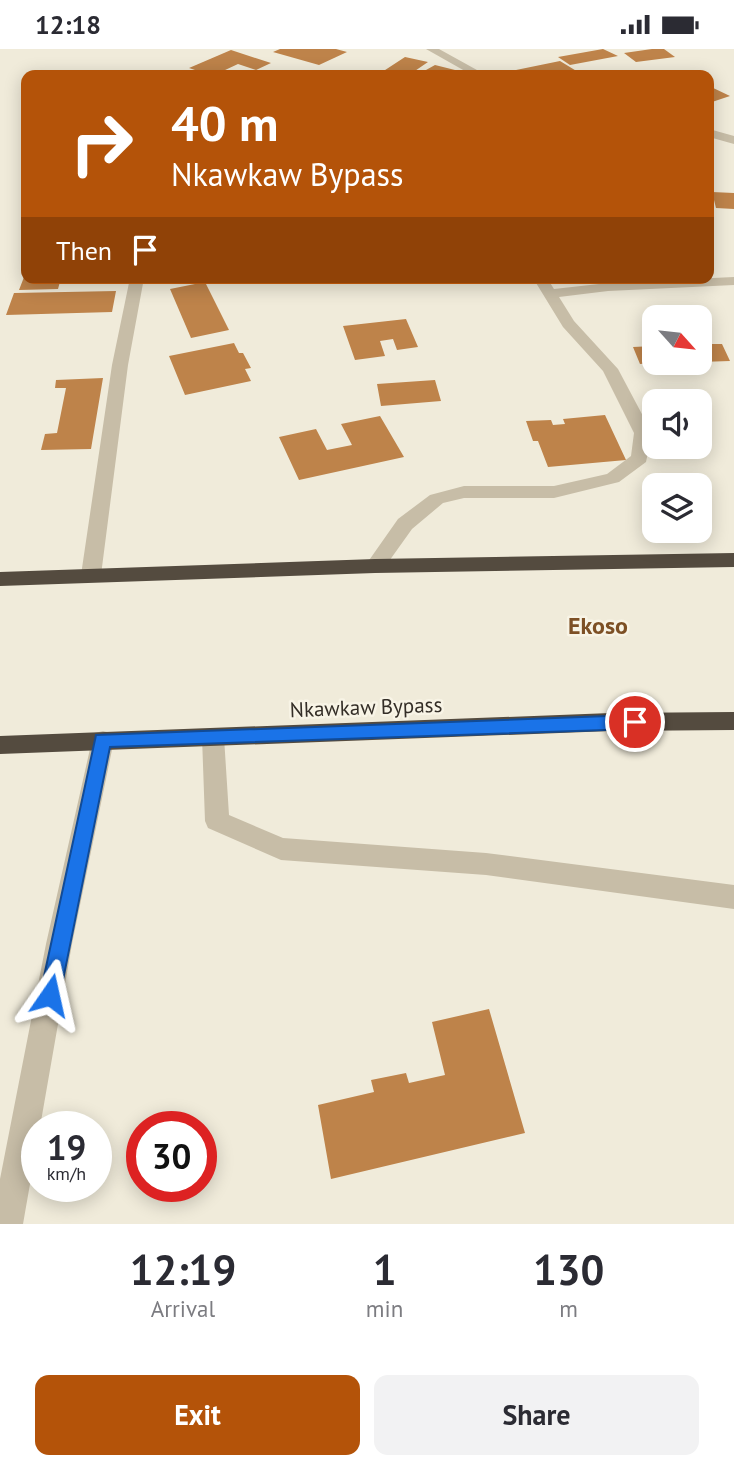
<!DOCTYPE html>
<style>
body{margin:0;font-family:"PT Sans",sans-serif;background:#f2f2f3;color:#2b2b33;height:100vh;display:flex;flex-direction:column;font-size:26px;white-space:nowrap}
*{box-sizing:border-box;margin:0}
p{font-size:23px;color:#7c7c81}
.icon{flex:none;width:38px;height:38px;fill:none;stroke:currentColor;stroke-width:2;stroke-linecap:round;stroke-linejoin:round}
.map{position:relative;height:1175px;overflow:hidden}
.details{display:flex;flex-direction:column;background:#fff;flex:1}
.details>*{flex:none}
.guide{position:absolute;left:21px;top:21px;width:693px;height:214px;border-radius:14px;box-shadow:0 4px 18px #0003;background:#b45309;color:#fff;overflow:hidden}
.needle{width:46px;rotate:117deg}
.controls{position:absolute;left:642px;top:256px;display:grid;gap:14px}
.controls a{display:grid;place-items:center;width:70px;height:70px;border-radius:14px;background:#fff;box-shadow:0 4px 18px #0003;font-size:35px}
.speed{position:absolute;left:21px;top:1062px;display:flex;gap:14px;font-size:35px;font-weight:700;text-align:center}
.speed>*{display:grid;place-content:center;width:91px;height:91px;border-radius:50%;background:#fff;box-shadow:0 4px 18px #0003;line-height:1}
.speed small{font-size:18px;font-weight:400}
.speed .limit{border:10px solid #d22;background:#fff;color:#111}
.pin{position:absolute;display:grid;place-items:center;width:60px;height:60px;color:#fff;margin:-30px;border:4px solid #fff;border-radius:50%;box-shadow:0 2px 7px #0007}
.me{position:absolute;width:77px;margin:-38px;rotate:11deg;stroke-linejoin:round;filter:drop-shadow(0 0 5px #0008)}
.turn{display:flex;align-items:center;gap:24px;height:147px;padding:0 35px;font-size:32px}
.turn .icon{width:91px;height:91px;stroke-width:2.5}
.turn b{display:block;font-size:49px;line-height:60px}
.then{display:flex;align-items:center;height:66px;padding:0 35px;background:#0003;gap:14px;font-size:26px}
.eta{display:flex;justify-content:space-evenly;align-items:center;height:119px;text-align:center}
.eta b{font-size:42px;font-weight:700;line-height:49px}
.primary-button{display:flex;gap:14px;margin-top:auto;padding:14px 35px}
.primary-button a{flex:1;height:80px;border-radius:14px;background:#b45309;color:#fff;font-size:28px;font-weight:700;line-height:80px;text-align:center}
.primary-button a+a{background:#f2f2f3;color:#2b2b33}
.status{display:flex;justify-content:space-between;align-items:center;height:49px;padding:0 35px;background:#fff;direction:ltr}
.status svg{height:19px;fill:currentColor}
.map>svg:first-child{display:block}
</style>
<div class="status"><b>12:18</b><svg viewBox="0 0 49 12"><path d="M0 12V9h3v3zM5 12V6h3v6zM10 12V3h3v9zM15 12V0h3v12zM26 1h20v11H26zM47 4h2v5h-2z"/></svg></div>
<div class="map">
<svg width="734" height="1175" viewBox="0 0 734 1175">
<rect width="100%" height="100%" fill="#f0ebda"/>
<!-- building -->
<path fill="#be834a" d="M280 0H336L347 3 319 16 273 3Z
M603 0 618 7 570 16 558 8Z
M652 0H664L675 8 636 13 624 4Z
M231 1 271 14 256 21 238 15 223 22 228 24 223 26H210L189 19Z
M405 8 428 13 409 26 379 25Z
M560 12 583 26H563L556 22 524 26 516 21Z
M435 16 463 23 459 26H417Z
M709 37 730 47 709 54Z
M712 143 734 144V160L716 159Z
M26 223V229H61L58 240 19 241Z
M205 233 229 281 191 289 170 240Z
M116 242 112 263 6 266 14 244Z
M406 270 418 298 397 301 393 290 380 292 385 307 355 311 343 277Z
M234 294 239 304H243L251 319 245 320 251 332 185 346 169 307Z
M700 295H722L730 312 700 313Z
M654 297V314L640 315 633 298Z
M103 329 91 400 41 401 45 385 57 384 66 339H55L56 331Z
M435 331 441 352 381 357 377 335Z
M605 366 626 411 548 418 538 392H533L526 372 551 371 553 376 565 375 563 370Z
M380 367 404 408 299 431 279 388 316 380 327 401 352 396 341 375Z
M489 960 525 1084 331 1130 318 1056 374 1043 371 1031 406 1024 409 1034 445 1026 432 973Z"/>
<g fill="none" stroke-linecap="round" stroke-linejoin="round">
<!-- minor -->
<path fill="#c7bda7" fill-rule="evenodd" d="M426 0H439L486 26H472Z
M709 80 734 87V95L709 88Z
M734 228V236L608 242 559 248 574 272 618 320 652 384 646 413 619 433 554 449H464L443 454 412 480 382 522H368L365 517 398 470 430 446 464 437H554L607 425 631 407 634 384 603 322 563 278 533 229H547L554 240 608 234Z
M130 229H144L128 316 101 526 98 531H84L81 526 112 316Z
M213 679 221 682 224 688 229 766 283 789 486 804 734 836V860L486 826 281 811 208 779 205 772 202 688 205 682Z
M103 682 111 684 114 691 72 895 40 1078H37V1095L23 1175H0V1130L46 895 92 691 95 684Z"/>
<!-- highway -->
<path fill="#544b3f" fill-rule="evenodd" d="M734 504V518L375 524 0 537V523L375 510Z
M734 663V681L611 682 0 705V687L611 664Z"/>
</g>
<!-- route -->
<path fill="#1a73e8" stroke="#114b97" stroke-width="2" d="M635 666 641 668 644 673 641 678 635 680 110 698 60 946 57 953 50 956 43 953 40 946 96 686Z"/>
<g text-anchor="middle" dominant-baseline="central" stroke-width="5" stroke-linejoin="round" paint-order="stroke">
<!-- street labels -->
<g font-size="21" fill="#342e27" stroke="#f8f4e6">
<text transform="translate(366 658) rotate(-2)">Nkawkaw Bypass</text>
</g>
<!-- quarter labels -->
<g font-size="24" font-weight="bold" fill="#7d5025" stroke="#f8f4e6">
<text x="598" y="576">Ekoso</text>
</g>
</g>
</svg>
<div class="controls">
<a><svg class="needle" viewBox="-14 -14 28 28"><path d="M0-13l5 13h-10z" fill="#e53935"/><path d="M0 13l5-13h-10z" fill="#7c7c81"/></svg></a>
<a><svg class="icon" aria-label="sound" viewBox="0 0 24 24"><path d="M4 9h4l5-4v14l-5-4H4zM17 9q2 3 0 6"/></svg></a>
<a><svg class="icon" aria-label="layers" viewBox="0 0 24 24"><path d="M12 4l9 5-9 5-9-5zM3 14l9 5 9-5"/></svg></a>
</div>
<div class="speed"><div>19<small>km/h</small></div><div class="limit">30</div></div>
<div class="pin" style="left:635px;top:673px;background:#d93025"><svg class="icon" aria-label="arrive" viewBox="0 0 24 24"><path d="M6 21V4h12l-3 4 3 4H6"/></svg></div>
<svg class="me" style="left:50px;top:946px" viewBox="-20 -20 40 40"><path d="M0-17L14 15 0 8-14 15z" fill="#1a73e8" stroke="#fff" stroke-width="4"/></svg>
<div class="guide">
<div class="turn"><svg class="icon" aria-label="right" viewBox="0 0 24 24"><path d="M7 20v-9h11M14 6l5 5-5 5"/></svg><div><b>40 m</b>Nkawkaw Bypass</div></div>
<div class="then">Then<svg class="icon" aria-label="arrive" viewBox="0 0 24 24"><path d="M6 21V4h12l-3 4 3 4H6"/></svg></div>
</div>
</div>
<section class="details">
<div class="eta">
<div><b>12:19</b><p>Arrival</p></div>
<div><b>1</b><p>min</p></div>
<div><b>130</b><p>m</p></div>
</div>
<div class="primary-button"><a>Exit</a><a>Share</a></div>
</section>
